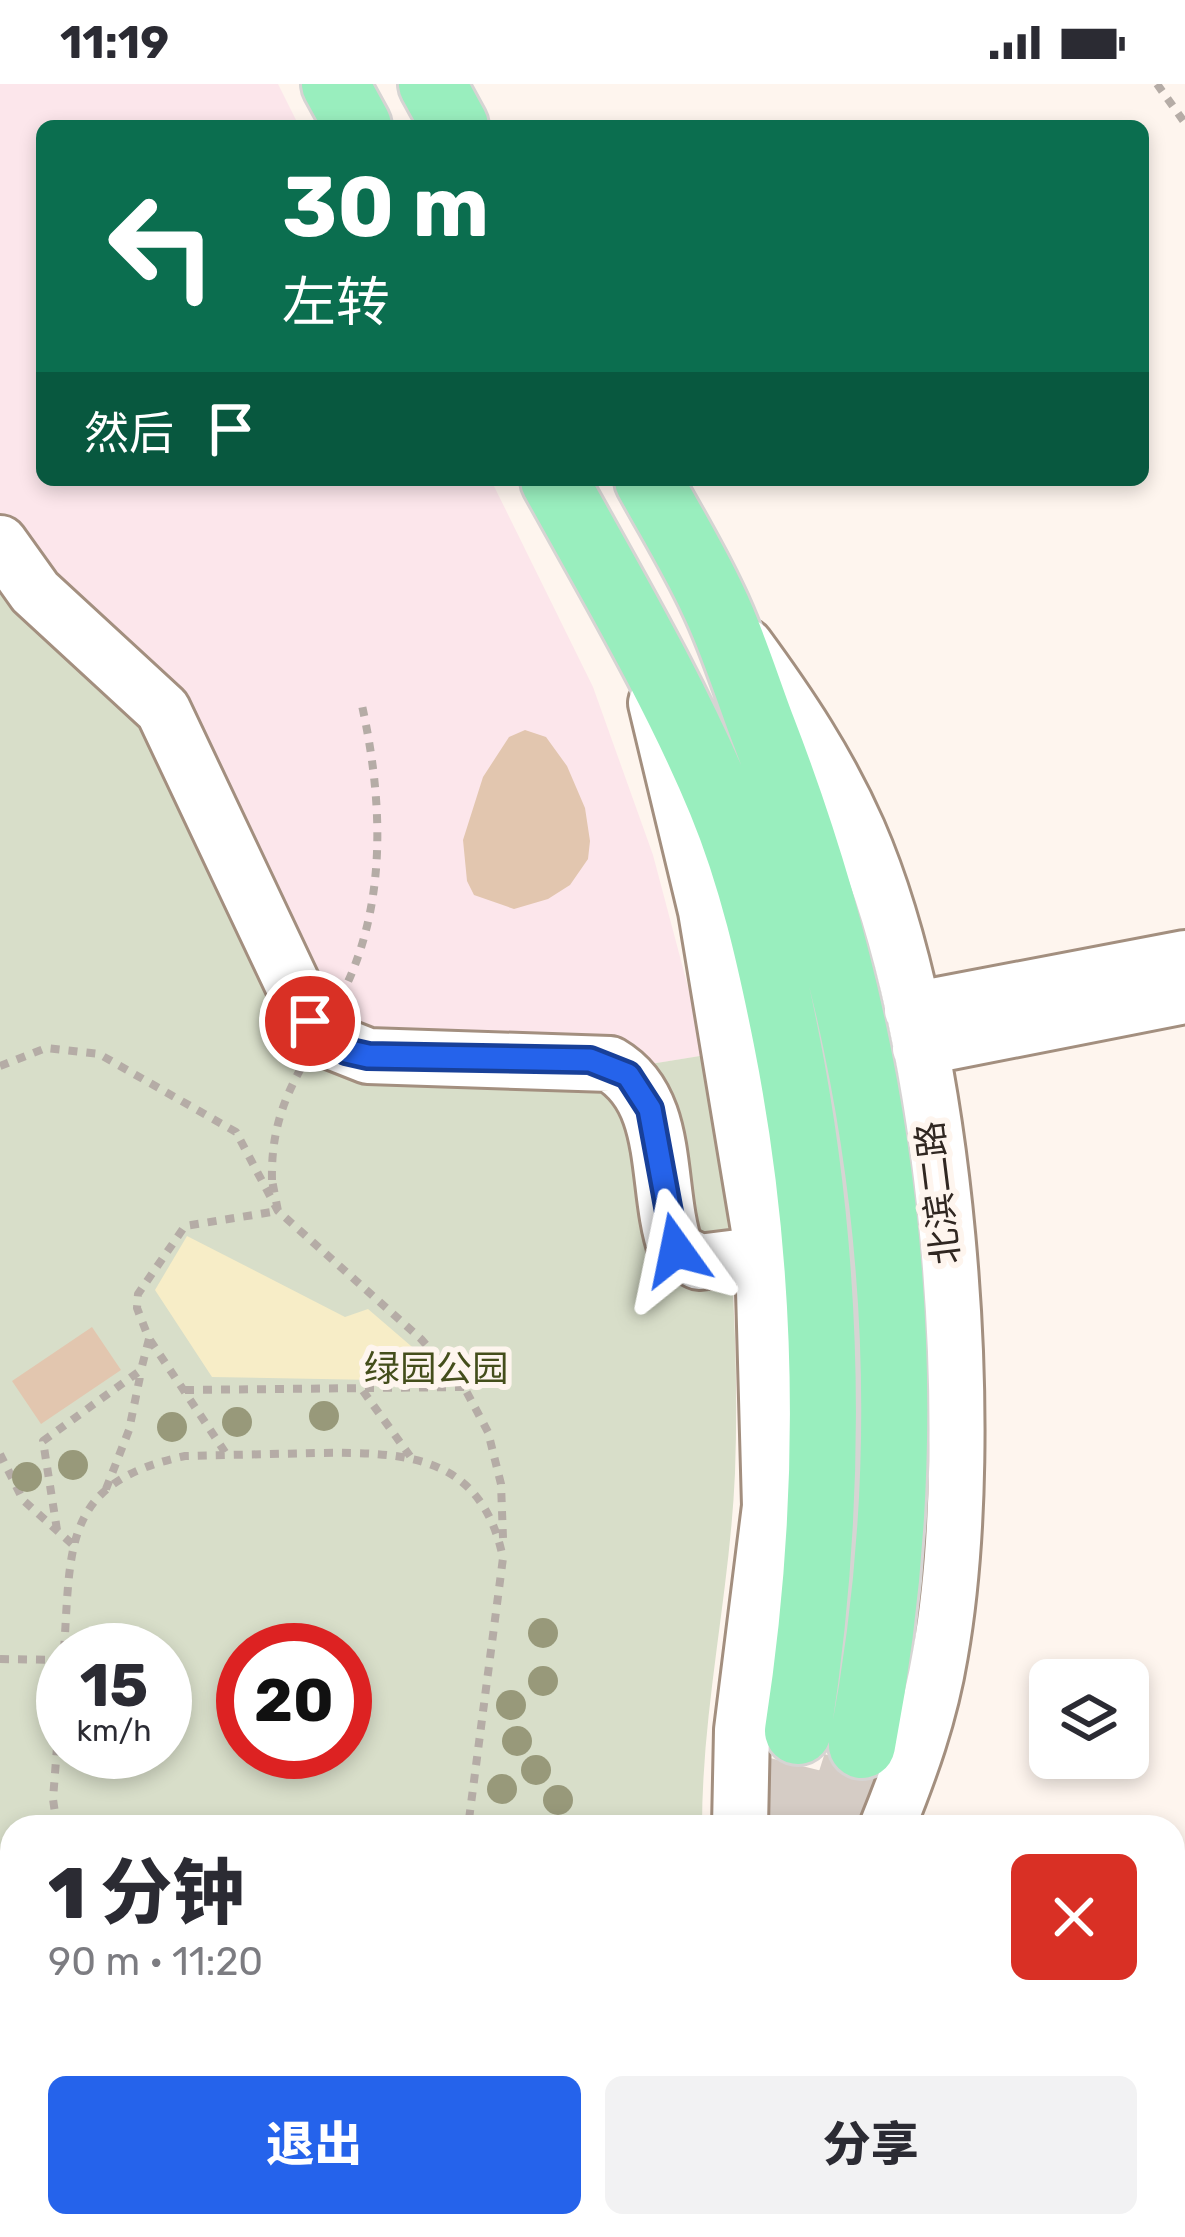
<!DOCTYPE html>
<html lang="zh">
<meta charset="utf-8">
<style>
body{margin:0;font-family:Rubik,"Noto Sans SC",sans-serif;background:#f2f2f3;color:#2b2b33;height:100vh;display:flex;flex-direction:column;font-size:45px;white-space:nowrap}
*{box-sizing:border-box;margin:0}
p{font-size:39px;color:#7c7c81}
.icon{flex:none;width:66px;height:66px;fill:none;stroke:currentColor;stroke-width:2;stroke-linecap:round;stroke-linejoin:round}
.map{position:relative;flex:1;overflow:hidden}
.sheet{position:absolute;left:0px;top:1731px;width:1185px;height:423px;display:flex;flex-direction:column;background:#fff;border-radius:36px 36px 0 0;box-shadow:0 6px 18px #0003}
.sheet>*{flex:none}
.guide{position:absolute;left:36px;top:36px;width:1113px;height:366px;border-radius:18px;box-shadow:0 6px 18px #0003;background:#0b6e4f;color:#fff;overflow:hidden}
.buttons{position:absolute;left:1029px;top:1575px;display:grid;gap:24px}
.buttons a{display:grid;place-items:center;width:120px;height:120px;border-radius:18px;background:#fff;box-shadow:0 6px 18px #0003;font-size:60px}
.speed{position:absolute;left:36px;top:1539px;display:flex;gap:24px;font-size:60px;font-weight:700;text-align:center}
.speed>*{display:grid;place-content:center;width:156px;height:156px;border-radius:50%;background:#fff;box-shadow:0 6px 18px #0003;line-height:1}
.speed small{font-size:30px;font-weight:400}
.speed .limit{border:18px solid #d22;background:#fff;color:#111}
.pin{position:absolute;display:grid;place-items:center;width:102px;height:102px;color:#fff;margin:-51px;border:6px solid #fff;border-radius:50%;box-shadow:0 3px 12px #0007}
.me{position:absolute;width:132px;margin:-66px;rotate:348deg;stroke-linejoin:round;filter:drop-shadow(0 0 9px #0008)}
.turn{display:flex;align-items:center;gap:42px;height:252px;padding:0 48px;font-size:54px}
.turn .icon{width:156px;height:156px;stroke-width:2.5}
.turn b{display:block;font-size:84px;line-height:102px}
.then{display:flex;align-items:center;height:114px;padding:0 48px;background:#0003;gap:24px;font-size:45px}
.round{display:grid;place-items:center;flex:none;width:126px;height:126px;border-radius:18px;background:#f2f2f3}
.overview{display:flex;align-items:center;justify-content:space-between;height:204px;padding:0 48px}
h1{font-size:72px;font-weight:800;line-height:90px}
.cta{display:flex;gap:24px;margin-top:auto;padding:24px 48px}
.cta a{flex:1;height:138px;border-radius:18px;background:#2563eb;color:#fff;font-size:48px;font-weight:800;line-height:138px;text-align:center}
.cta a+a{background:#f2f2f3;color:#2b2b33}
.status{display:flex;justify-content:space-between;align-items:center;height:84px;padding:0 60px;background:#fff;direction:ltr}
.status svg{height:33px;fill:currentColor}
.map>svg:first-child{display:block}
</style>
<div class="status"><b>11:19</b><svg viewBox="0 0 49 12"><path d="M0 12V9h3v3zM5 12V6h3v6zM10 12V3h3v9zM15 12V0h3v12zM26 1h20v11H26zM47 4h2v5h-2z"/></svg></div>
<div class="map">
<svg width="1185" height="2153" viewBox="0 0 1185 2153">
<rect width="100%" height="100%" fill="#fef5ee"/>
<!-- commercial -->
<path fill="#fce6eb" d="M0 0H278L299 42H42V396H491L593 603 653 771 706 971 596 989 364 985 0 486Z"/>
<!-- green -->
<path fill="#d8dec9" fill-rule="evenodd" d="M0 486 140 627 298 940 595 989 706 971C729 1109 740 1249 735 1389 730 1507 702 1624 702 1743H12V2142H615L609 2153H0ZM63 1566H165V1668H63ZM243 1566H345V1668H243Z"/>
<!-- sand -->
<path fill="#f7edc7" d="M187 1152 345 1233 368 1225 418 1268 395 1290 375 1296 212 1293 155 1206Z"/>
<!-- building -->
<path fill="#e2c6af" d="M525 646 546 653 567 682 585 724 590 757 588 775 570 801 548 815 514 825 474 811 467 797 463 756 483 693 509 653Z
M92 1243 121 1286 41 1340 12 1297Z
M787 2142H929L924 2153H782Z"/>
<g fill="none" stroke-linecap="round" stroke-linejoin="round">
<!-- major-tunnel -->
<path stroke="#d5ccc5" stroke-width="66" stroke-dasharray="66 33" stroke-linecap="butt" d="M774 1743 798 1647
M836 1743 862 1661
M690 2153 695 2142"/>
<defs>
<path id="minor" d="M0 459 35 508 163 626 310 937 325 955 368 972 610 980C673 1017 654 1104 676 1166L699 1178 763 1170
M746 562C790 622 828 679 858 747 948 953 979 1349 940 1570 930 1631 910 1686 887 1743
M656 619 706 827 763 1170 770 1422 742 1646 740 1743
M912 926 1185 874
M920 964 1185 912
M1173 1881 1185 1874
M646 2153 652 2142
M1026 2153 1028 2142"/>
<path id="major" d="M335 0 358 42
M432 0 455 42
M554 396C612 501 675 607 721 718 752 793 770 873 786 953 832 1184 834 1415 798 1647
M648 396C670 436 694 475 713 516 733 557 746 601 762 643 890 974 929 1313 862 1661"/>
</defs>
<!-- minor casing -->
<use href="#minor" stroke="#a38f7f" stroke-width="60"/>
<!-- major casing -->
<use href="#major" stroke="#d6d4d3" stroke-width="72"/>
<!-- path -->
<path stroke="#b5aca6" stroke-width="8" stroke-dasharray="9 9" stroke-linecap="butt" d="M1157 0 1185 39
M0 982 46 964 99 970 236 1048 278 1127 421 1255 464 1303 488 1348 501 1400 503 1454
M150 1256 227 1371
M185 1306 464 1303
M363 1307 410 1372
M0 1370 23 1416 72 1460
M106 1405 129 1346 141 1288
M57 1446 43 1357 141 1286 149 1255 137 1224 138 1210 185 1142 278 1127 272 1096
M64 1566C71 1461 63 1398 185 1372 228 1371 272 1370 315 1369 404 1368 481 1369 503 1474L468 1743
M0 1575 63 1576
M57 1743 53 1715 63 1586
M0 2146 13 2142
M63 2153 66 2142"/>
<!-- minor -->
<use href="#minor" stroke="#fff" stroke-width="54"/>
<!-- major -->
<use href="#major" stroke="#99eebe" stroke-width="66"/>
<!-- path-bridge -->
<path stroke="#b5aca6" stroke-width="8" stroke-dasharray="9 9" stroke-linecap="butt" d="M272 1096C270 1010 313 974 347 900 388 811 382 710 361 617"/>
</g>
<!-- trees -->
<g fill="#98997a">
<circle cx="324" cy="1332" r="15"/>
<circle cx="237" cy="1338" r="15"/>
<circle cx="172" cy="1343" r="15"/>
<circle cx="73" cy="1381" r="15"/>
<circle cx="27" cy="1393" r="15"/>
<circle cx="543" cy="1549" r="15"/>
<circle cx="543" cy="1597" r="15"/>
<circle cx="511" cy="1621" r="15"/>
<circle cx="517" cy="1657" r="15"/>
<circle cx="536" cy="1686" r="15"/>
<circle cx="502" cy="1705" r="15"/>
<circle cx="558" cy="1716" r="15"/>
</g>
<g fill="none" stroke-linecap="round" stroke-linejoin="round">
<defs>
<path id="route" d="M310 937 346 967 368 972 590 976 628 991 650 1025 676 1166"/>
</defs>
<!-- route casing -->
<use href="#route" stroke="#184099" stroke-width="30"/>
<!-- route -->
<use href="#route" stroke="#2563eb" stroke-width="21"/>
</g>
<g text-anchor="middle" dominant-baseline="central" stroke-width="12" stroke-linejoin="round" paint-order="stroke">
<!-- street labels -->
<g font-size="36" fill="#302721" stroke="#fef5ee">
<text transform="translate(938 1109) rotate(-97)">北滨二路</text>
</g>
<!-- park labels -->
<g font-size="36" fill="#444e1b" stroke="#fef5ee">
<text x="436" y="1284">绿园公园</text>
</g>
</g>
</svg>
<div class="buttons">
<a><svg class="icon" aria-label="layers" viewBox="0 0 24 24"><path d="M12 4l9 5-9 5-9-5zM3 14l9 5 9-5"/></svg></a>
</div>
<div class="speed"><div>15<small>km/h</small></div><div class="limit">20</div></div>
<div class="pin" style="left:310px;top:937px;background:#d93025"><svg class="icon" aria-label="arrive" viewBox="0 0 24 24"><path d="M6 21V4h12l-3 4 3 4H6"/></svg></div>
<svg class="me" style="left:676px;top:1166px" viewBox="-20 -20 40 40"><path d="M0-17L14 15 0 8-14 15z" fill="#2563eb" stroke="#fff" stroke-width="4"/></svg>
<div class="guide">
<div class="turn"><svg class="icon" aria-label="left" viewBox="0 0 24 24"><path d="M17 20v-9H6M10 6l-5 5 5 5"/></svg><div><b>30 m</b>左转</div></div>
<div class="then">然后<svg class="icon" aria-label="arrive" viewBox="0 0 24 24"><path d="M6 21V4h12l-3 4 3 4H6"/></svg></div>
</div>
<section class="sheet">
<div class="overview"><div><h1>1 分钟</h1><p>90 m · 11:20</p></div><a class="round" style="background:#d93025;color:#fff"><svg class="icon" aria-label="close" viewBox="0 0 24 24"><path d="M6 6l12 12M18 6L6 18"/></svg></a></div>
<div class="cta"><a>退出</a><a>分享</a></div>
</section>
</div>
